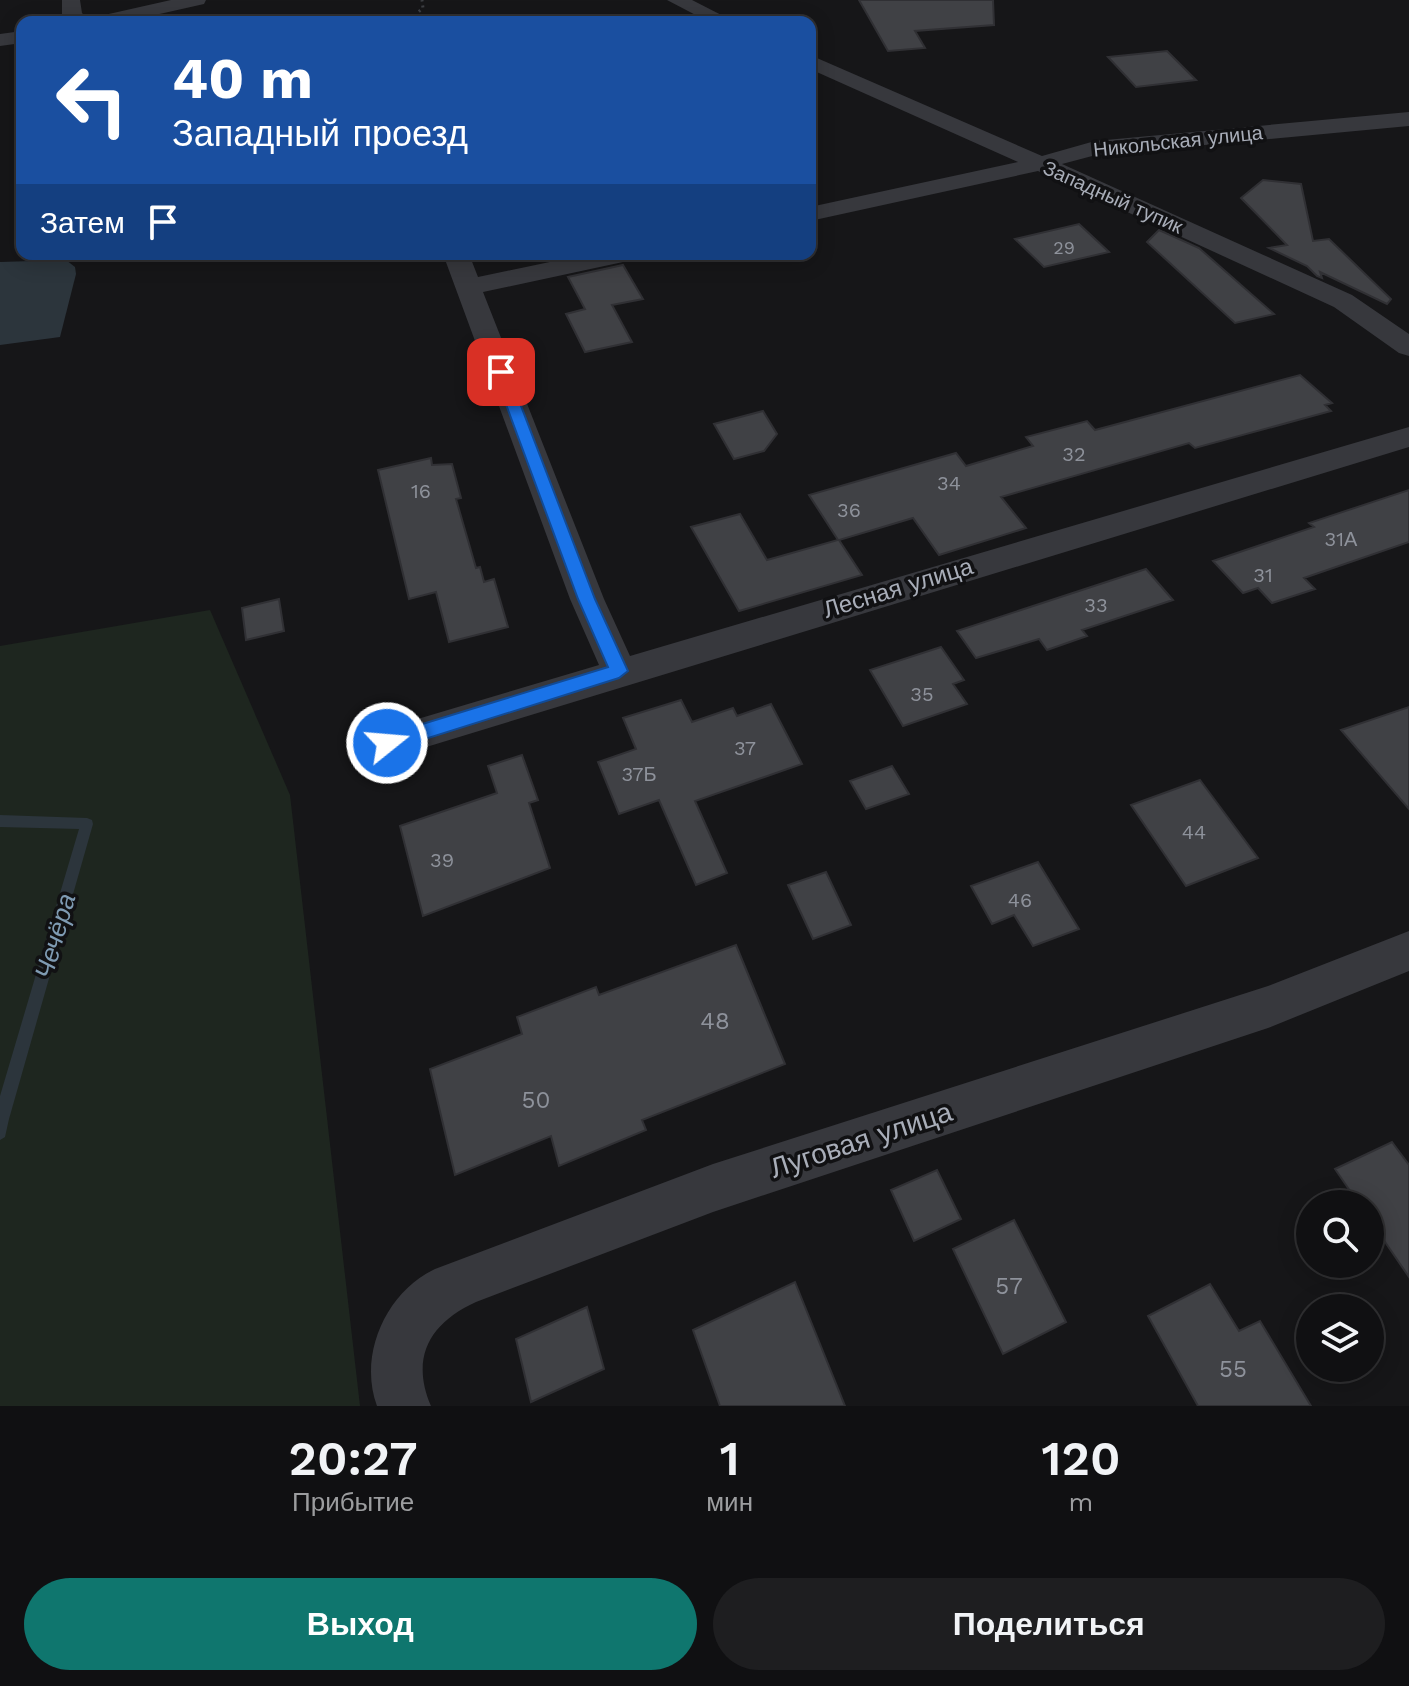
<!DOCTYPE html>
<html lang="ru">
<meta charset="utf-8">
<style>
body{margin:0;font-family:"Work Sans",sans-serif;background:#1e1e20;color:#f1f3f6;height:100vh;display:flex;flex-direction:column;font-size:30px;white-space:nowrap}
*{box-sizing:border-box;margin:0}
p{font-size:26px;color:#9c9d9f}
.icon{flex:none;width:44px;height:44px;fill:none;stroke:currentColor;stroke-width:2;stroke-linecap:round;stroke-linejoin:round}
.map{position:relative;height:1406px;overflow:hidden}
.side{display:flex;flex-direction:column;background:#101012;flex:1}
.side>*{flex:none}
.top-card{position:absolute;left:16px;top:16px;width:800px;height:244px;border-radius:16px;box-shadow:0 4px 20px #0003,0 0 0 2px #303032;background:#1a4fa0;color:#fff;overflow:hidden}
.buttons{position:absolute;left:1296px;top:1190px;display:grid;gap:16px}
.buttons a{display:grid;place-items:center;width:88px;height:88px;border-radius:50%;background:#101012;box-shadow:0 4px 20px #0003,0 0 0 2px #303032;font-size:40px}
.pin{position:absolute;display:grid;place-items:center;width:68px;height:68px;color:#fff;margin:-34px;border-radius:16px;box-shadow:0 4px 12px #0006}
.me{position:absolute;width:88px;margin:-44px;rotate:73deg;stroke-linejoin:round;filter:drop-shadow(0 0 6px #0008)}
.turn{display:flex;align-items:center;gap:28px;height:168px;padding:0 24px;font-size:36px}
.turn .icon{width:104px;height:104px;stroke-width:2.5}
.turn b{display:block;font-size:56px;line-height:68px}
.then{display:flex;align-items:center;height:76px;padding:0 24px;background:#0003;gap:16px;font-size:30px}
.eta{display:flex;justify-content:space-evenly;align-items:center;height:136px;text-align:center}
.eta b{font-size:48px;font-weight:600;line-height:56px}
.button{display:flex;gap:16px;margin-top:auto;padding:16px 24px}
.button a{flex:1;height:92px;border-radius:48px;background:#0f766e;color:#fff;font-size:32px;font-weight:600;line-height:92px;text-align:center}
.button a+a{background:#1e1e20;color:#f1f3f6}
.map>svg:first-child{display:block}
</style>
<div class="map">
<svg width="1409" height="1406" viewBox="0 0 1409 1406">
<rect width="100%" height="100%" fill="#161618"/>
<!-- green -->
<path fill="#1e261f" d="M210 610 290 795 360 1406H0V646Z"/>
<!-- water -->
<path fill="#2c353c" d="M66 260 75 267 76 274 60 337 0 345V262Z"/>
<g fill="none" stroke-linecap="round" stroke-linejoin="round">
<!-- stream -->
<path fill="#2c353c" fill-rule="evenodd" d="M0 815 87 818 92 820 93 824 9 1119 5 1137 0 1140V1096L79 829 0 827Z"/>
</g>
<!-- building -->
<path fill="#404145" stroke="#303034" stroke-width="2" d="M859 0H993L994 25 915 31 925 48 888 51Z
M1167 51 1196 80 1136 87 1108 57Z
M1263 180 1301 184 1313 241 1329 239 1391 299 1387 304 1320 272 1322 278 1317 276 1307 266 1269 248 1287 245 1241 198Z
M1079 224 1109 252 1044 267 1015 239Z
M1159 230 1199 248 1274 314 1235 323 1147 242Z
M623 265 643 299 612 305 632 342 585 352 566 314 585 309 568 277Z
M1300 375 1332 403 1325 405 1331 411 1195 448 1189 443 1001 497 1026 528 939 555 913 518 839 540 862 575 739 611 691 527 740 514 767 560 838 540 809 495 956 453 966 466 1033 446 1026 437 1087 421 1095 430Z
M763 411 777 434 764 451 734 459 714 424Z
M431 458 432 465 452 464 461 498 456 499 476 568 480 567 484 582 494 579 508 627 449 642 436 592 409 599 378 470Z
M1409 490V542L1304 578 1315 589 1272 603 1258 588 1243 593 1213 561 1314 527 1309 523Z
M1146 569 1173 600 1082 630 1087 636 1047 650 1039 639 976 658 957 631Z
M279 599 284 631 246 640 242 608Z
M941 647 964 680 953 684 967 704 903 726 870 670Z
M681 700 692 722 733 708 737 716 771 704 802 764 695 801 727 873 696 885 659 800 619 814 598 762 636 749 623 718Z
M1409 707V809L1341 730Z
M522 755 538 800 529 803 550 868 423 916 400 826 497 793 488 766Z
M892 766 909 794 866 809 850 781Z
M1200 780 1258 858 1186 886 1131 805Z
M1038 862 1079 929 1033 946 1014 915 992 924 971 886Z
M826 872 851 925 813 939 788 885Z
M736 945 785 1064 642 1120 646 1130 559 1166 551 1136 455 1175 430 1069 522 1034 517 1017 596 987 599 995Z
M1392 1142 1409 1165V1277L1370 1220V1204H1359L1335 1169Z
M937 1170 961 1219 914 1241 891 1190Z
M1014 1220 1066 1322 1003 1354 953 1249Z
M795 1282 845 1406H720L693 1330Z
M1210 1284 1239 1331 1260 1321 1311 1406H1198L1148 1316Z
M587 1307 604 1369 531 1402 516 1339Z"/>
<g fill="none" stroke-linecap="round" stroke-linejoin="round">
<!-- path -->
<path stroke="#3d3f44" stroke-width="3" stroke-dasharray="2 4" stroke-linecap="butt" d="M414 22 416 14 423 8 422 0"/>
<!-- street -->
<path fill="#37383d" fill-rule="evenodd" d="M62 0H80L82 13 89 21 91 18 171 0H206L204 4 124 22H69L62 14Z
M667 0H692L735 22H709Z
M22 31V43L0 46V34Z
M810 55 1042 156 1095 141 1409 112V126L1096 155 1062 164 1352 295 1409 334V356L1399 353 1334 307 1038 171 810 221V207L1018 162 810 69Z
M443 254H469L478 277 588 254H636L632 259 623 262 483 292 604 599 630 656 1409 427V447L387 759 374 754 369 743 374 732 599 665 570 599Z
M1409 931V971L1268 1028 713 1212 476 1302C430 1323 410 1357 431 1406H377C358 1355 386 1292 435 1269L713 1164 1268 986Z"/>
</g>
<!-- route -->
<path fill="#1a73e8" stroke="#114b97" stroke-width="2" d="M501 367 508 372 595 599 628 671 619 678 387 751 380 748 378 743 380 737 608 667 578 599 494 372Z"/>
<g text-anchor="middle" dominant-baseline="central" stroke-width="7" stroke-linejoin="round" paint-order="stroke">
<!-- far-number labels -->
<g font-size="18" fill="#8e929b">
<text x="1064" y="247">29</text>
</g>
<!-- far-street labels -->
<g font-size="20" fill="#a8adb8" stroke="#111113">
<text transform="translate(1178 141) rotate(-6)">Никольская улица</text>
<text transform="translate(1113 197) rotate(24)">Западный тупик</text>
</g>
<!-- number labels -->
<g font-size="20" fill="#8e929b">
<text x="1074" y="454">32</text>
<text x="949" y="483">34</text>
<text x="421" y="491">16</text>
<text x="849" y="510">36</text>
<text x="1341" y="539">31А</text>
<text x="1263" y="575">31</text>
<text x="1096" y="605">33</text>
<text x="922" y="694">35</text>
<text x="745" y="748">37</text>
<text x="639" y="774">37Б</text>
<text x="1194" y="832">44</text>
<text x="442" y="860">39</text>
<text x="1020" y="900">46</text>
</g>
<!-- street labels -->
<g font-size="24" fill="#a8adb8" stroke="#111113">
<text transform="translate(898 588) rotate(-17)">Лесная улица</text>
</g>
<!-- near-number labels -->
<g font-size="24" fill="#8e929b">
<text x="715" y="1021">48</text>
<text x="536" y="1100">50</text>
<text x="1009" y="1286">57</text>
<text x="1233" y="1369">55</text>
</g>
<!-- water labels -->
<g font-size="26" font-style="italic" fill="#7f9bb3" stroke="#111113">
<text transform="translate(55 936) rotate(-74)">Чечёра</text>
</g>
<!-- near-street labels -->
<g font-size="28" fill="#a8adb8" stroke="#111113">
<text transform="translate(861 1140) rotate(-18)">Луговая улица</text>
</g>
</g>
</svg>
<div class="buttons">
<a><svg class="icon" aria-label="search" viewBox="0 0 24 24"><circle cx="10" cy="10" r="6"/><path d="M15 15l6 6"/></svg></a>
<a><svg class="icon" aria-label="layers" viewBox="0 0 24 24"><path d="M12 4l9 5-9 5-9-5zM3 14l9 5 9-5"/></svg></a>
</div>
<div class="pin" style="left:501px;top:372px;background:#d93025"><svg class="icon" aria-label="arrive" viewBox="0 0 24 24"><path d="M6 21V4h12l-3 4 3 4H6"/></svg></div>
<svg class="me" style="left:387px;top:743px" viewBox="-20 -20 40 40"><circle r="17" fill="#1a73e8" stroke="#fff" stroke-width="3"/><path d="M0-11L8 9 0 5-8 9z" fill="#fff"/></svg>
<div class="top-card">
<div class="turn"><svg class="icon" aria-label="left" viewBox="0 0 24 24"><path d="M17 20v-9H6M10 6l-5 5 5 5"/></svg><div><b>40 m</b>Западный проезд</div></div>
<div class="then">Затем<svg class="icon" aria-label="arrive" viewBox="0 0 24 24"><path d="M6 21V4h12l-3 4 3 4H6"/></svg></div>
</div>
</div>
<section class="side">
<div class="eta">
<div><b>20:27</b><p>Прибытие</p></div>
<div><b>1</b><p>мин</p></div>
<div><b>120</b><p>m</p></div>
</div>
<div class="button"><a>Выход</a><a>Поделиться</a></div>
</section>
